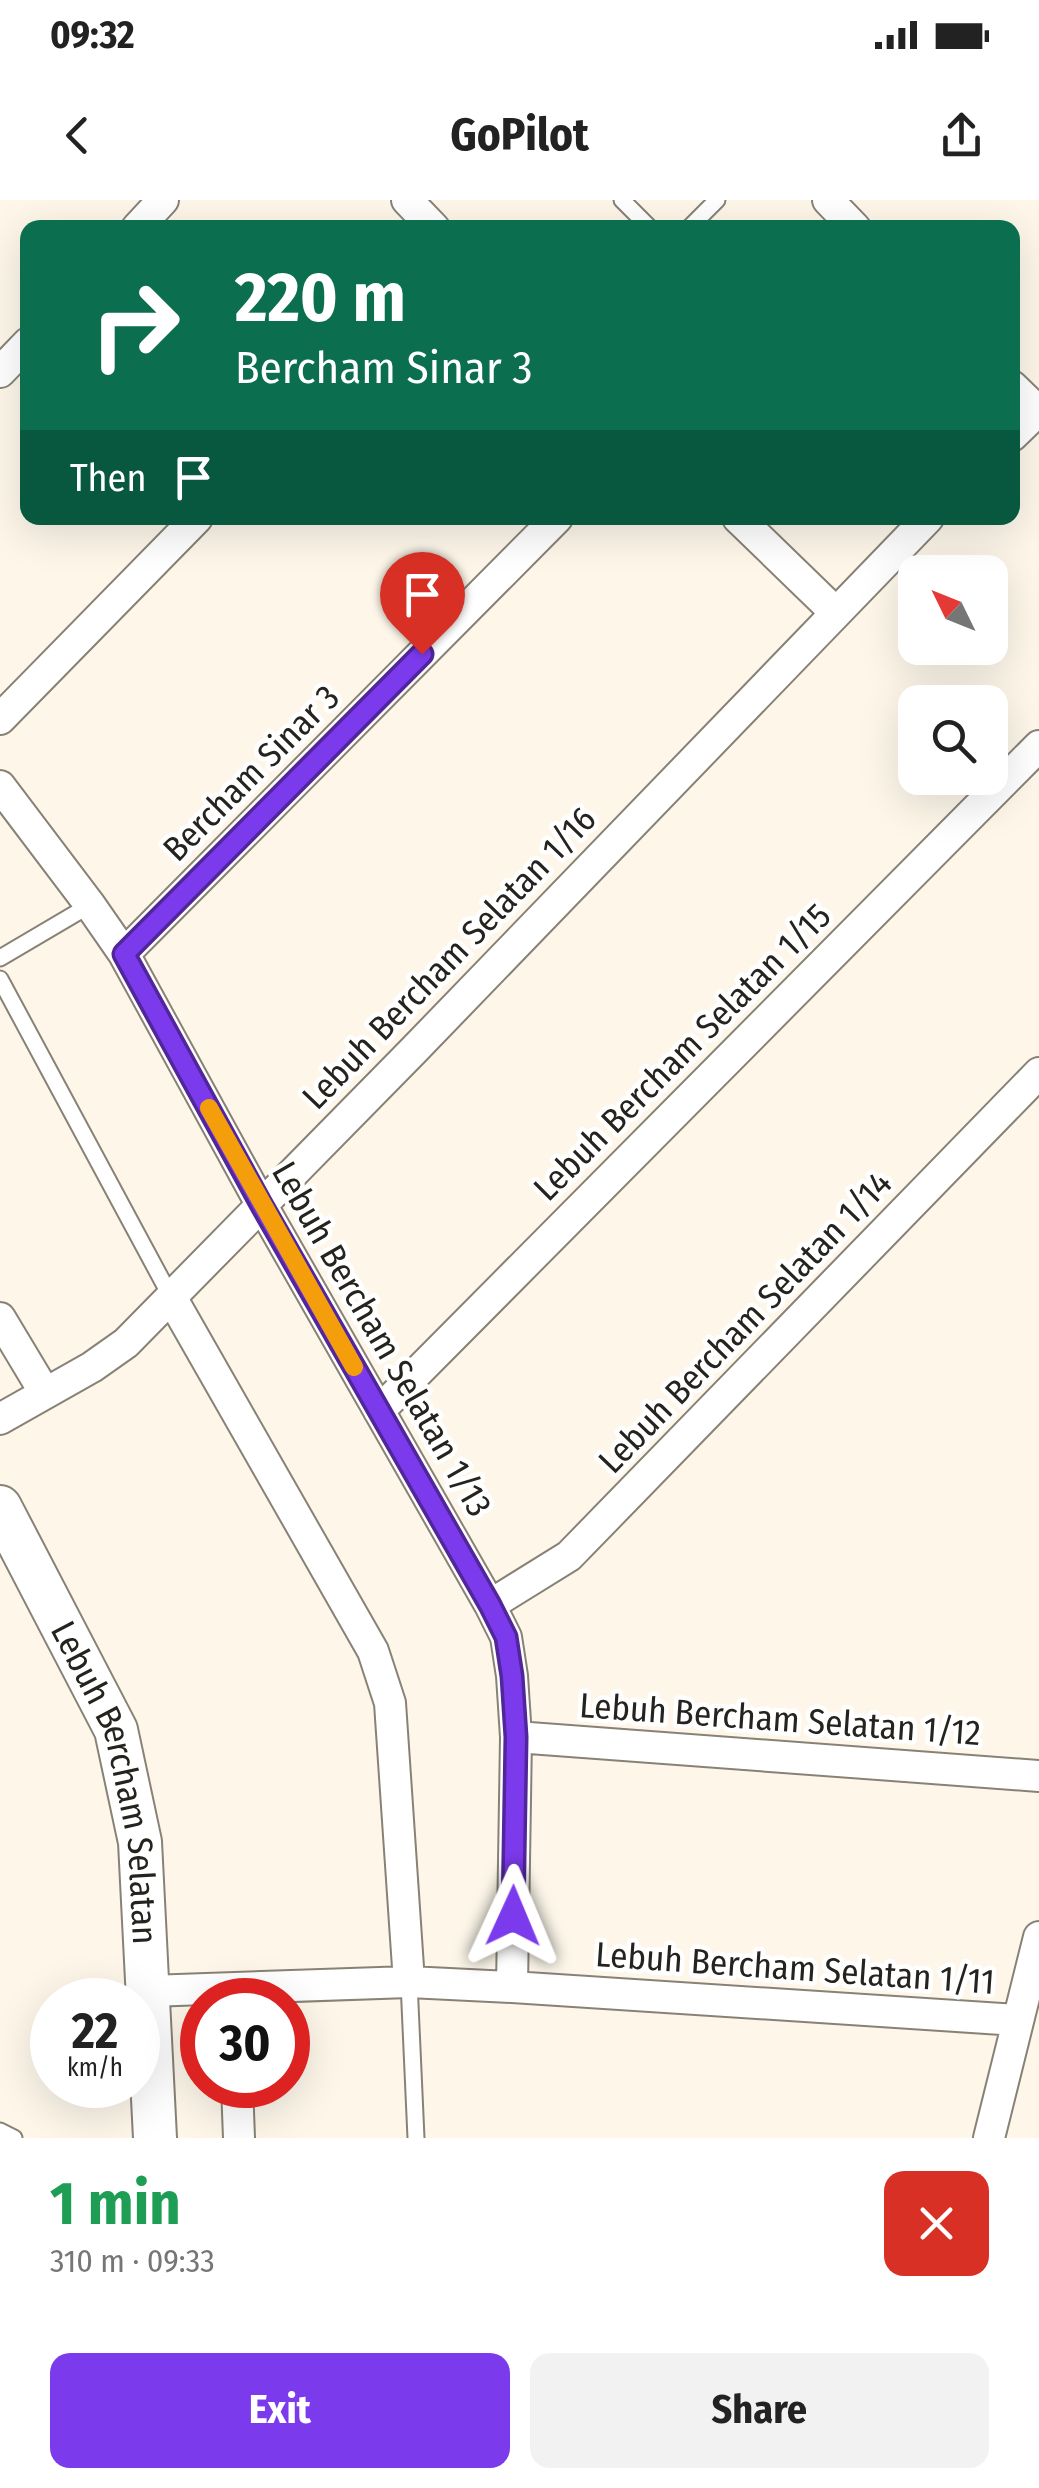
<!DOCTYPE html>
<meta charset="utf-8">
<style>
body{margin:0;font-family:"Fira Sans Condensed",sans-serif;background:#f2f2f2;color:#222;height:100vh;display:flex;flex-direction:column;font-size:38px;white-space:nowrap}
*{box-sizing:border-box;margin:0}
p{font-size:32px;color:#767676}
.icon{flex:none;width:55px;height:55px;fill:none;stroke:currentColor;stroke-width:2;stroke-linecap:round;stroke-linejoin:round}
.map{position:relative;height:1938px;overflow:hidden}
.side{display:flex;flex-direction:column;background:#fff;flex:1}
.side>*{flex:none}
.hud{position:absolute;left:20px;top:20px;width:1000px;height:305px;border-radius:20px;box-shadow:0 10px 40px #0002;background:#0b6e4f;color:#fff;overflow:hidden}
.needle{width:65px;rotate:313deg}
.buttons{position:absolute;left:898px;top:355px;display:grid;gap:20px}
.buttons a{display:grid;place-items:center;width:110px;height:110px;border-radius:20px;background:#fff;box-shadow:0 10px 40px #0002;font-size:50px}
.speed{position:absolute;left:30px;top:1778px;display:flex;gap:20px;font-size:50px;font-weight:700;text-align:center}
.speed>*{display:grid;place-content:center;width:130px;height:130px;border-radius:50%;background:#fff;box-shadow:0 10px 40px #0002;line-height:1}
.speed small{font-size:25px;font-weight:400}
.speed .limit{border:15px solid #d22;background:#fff;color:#111}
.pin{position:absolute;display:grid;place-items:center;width:85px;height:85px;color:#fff;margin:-102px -42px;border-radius:50% 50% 50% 0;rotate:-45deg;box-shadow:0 0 10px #0007}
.pin .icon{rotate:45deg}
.me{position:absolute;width:110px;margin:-55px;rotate:1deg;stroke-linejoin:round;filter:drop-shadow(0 0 8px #0008)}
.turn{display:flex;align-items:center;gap:35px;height:210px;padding:0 50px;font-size:45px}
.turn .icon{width:130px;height:130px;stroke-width:2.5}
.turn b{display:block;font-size:70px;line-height:85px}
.then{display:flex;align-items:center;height:95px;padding:0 50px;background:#0003;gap:20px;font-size:38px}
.round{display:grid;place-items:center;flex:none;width:105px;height:105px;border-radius:20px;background:#f2f2f2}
.headline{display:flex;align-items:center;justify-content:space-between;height:170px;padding:0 50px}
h1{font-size:60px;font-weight:700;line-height:75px;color:#1e9e55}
.primary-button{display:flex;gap:20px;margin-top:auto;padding:20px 50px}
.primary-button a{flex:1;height:115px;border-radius:20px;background:#7c3aed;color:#fff;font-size:40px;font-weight:700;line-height:115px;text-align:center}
.primary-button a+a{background:#f2f2f2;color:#222}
.status{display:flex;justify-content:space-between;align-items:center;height:70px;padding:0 50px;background:#fff;direction:ltr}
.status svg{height:28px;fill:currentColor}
header{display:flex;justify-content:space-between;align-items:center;height:130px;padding:0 50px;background:#fff;font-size:45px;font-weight:700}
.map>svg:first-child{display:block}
</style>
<div class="status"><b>09:32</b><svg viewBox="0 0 49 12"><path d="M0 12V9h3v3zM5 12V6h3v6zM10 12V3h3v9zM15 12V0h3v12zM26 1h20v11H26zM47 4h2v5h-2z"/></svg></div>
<header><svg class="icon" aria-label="back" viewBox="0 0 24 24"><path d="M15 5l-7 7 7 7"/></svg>GoPilot<svg class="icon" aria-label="share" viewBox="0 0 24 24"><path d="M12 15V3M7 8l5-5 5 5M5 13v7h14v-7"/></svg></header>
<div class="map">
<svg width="1039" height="1938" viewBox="0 0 1039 1938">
<rect width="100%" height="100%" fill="#fdf6e9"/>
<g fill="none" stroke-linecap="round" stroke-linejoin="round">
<defs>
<path id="lane" d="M622 0 650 28
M689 28 717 0
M0 758 90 705
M0 779 171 1097
M409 1782 416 1938
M0 1931 14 1938"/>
<path id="street" d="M407 0 434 28
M828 0 855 28
M137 28 163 0
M0 172 28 143
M1012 186 1039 212
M1012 236 1038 211
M738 318 835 412
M0 519 197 318
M0 586 90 705 124 754 261 1004 490 1405 506 1437 512 1476 516 1537 512 1787
M124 754 557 318
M171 1097 373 1451 390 1503 409 1782
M0 1118 45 1193
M379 1211 1039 546
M0 1219 92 1167 126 1143 414 850 928 318
M490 1405 569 1356 1039 873
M516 1537 1039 1576
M149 1791 409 1782 512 1787 1017 1820
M237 1885 239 1938
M989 1938 1039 1737"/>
<g id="secondary">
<path id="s1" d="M0 1307 116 1530 140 1642 155 1938"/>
</g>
</defs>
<!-- lane casing -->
<use href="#lane" stroke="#888276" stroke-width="19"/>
<!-- street casing -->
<use href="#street" stroke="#888276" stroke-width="34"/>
<!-- secondary casing -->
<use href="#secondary" stroke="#888276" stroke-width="46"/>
<!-- lane -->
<use href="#lane" stroke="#fff" stroke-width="15"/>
<!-- street -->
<use href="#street" stroke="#fff" stroke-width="30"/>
<!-- secondary -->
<use href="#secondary" stroke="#fff" stroke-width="42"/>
</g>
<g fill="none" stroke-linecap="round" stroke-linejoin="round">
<defs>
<path id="route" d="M422 454 124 754 261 1004 490 1405 506 1437 512 1476 516 1537 513 1716"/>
</defs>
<!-- route casing -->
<use href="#route" stroke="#51269a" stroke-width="25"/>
<!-- route -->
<use href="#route" stroke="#7c3aed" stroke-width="18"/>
<!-- slow -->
<path stroke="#f59e0b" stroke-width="18" d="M209 908 354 1167"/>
</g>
<g text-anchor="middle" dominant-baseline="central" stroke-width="9" stroke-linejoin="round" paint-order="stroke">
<!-- street labels -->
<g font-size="35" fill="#25231e" stroke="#fff">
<text transform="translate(251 573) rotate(-45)">Bercham Sinar 3</text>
<text transform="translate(449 758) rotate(-46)">Lebuh Bercham Selatan 1/16</text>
<text transform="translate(682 852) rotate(-45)">Lebuh Bercham Selatan 1/15</text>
<text transform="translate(745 1122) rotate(-46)">Lebuh Bercham Selatan 1/14</text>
<text transform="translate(382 1139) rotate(60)">Lebuh Bercham Selatan 1/13</text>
<text transform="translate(780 1519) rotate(4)">Lebuh Bercham Selatan 1/12</text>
<text stroke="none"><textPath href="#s1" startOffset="300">Lebuh Bercham Selatan</textPath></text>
<text transform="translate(795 1768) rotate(4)">Lebuh Bercham Selatan 1/11</text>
</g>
</g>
</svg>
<div class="buttons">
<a><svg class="needle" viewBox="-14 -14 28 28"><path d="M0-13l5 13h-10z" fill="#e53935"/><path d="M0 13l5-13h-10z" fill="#767676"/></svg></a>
<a><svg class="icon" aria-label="search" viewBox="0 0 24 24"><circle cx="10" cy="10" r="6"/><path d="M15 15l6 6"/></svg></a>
</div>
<div class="speed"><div>22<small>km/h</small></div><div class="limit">30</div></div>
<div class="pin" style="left:422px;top:454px;background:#d93025"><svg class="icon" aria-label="arrive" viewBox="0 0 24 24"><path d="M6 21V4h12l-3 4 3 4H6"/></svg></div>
<svg class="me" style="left:513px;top:1716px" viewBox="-20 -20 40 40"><path d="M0-17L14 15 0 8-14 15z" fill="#7c3aed" stroke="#fff" stroke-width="4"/></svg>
<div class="hud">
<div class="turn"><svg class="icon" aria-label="right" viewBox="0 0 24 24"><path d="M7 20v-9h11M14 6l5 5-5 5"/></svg><div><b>220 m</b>Bercham Sinar 3</div></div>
<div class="then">Then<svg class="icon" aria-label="arrive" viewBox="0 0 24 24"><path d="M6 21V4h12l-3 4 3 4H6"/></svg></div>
</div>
</div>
<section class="side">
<div class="headline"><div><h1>1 min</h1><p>310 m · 09:33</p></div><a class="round" style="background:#d93025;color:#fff"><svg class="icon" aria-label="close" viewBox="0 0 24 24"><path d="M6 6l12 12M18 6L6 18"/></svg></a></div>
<div class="primary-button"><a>Exit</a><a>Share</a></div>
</section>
